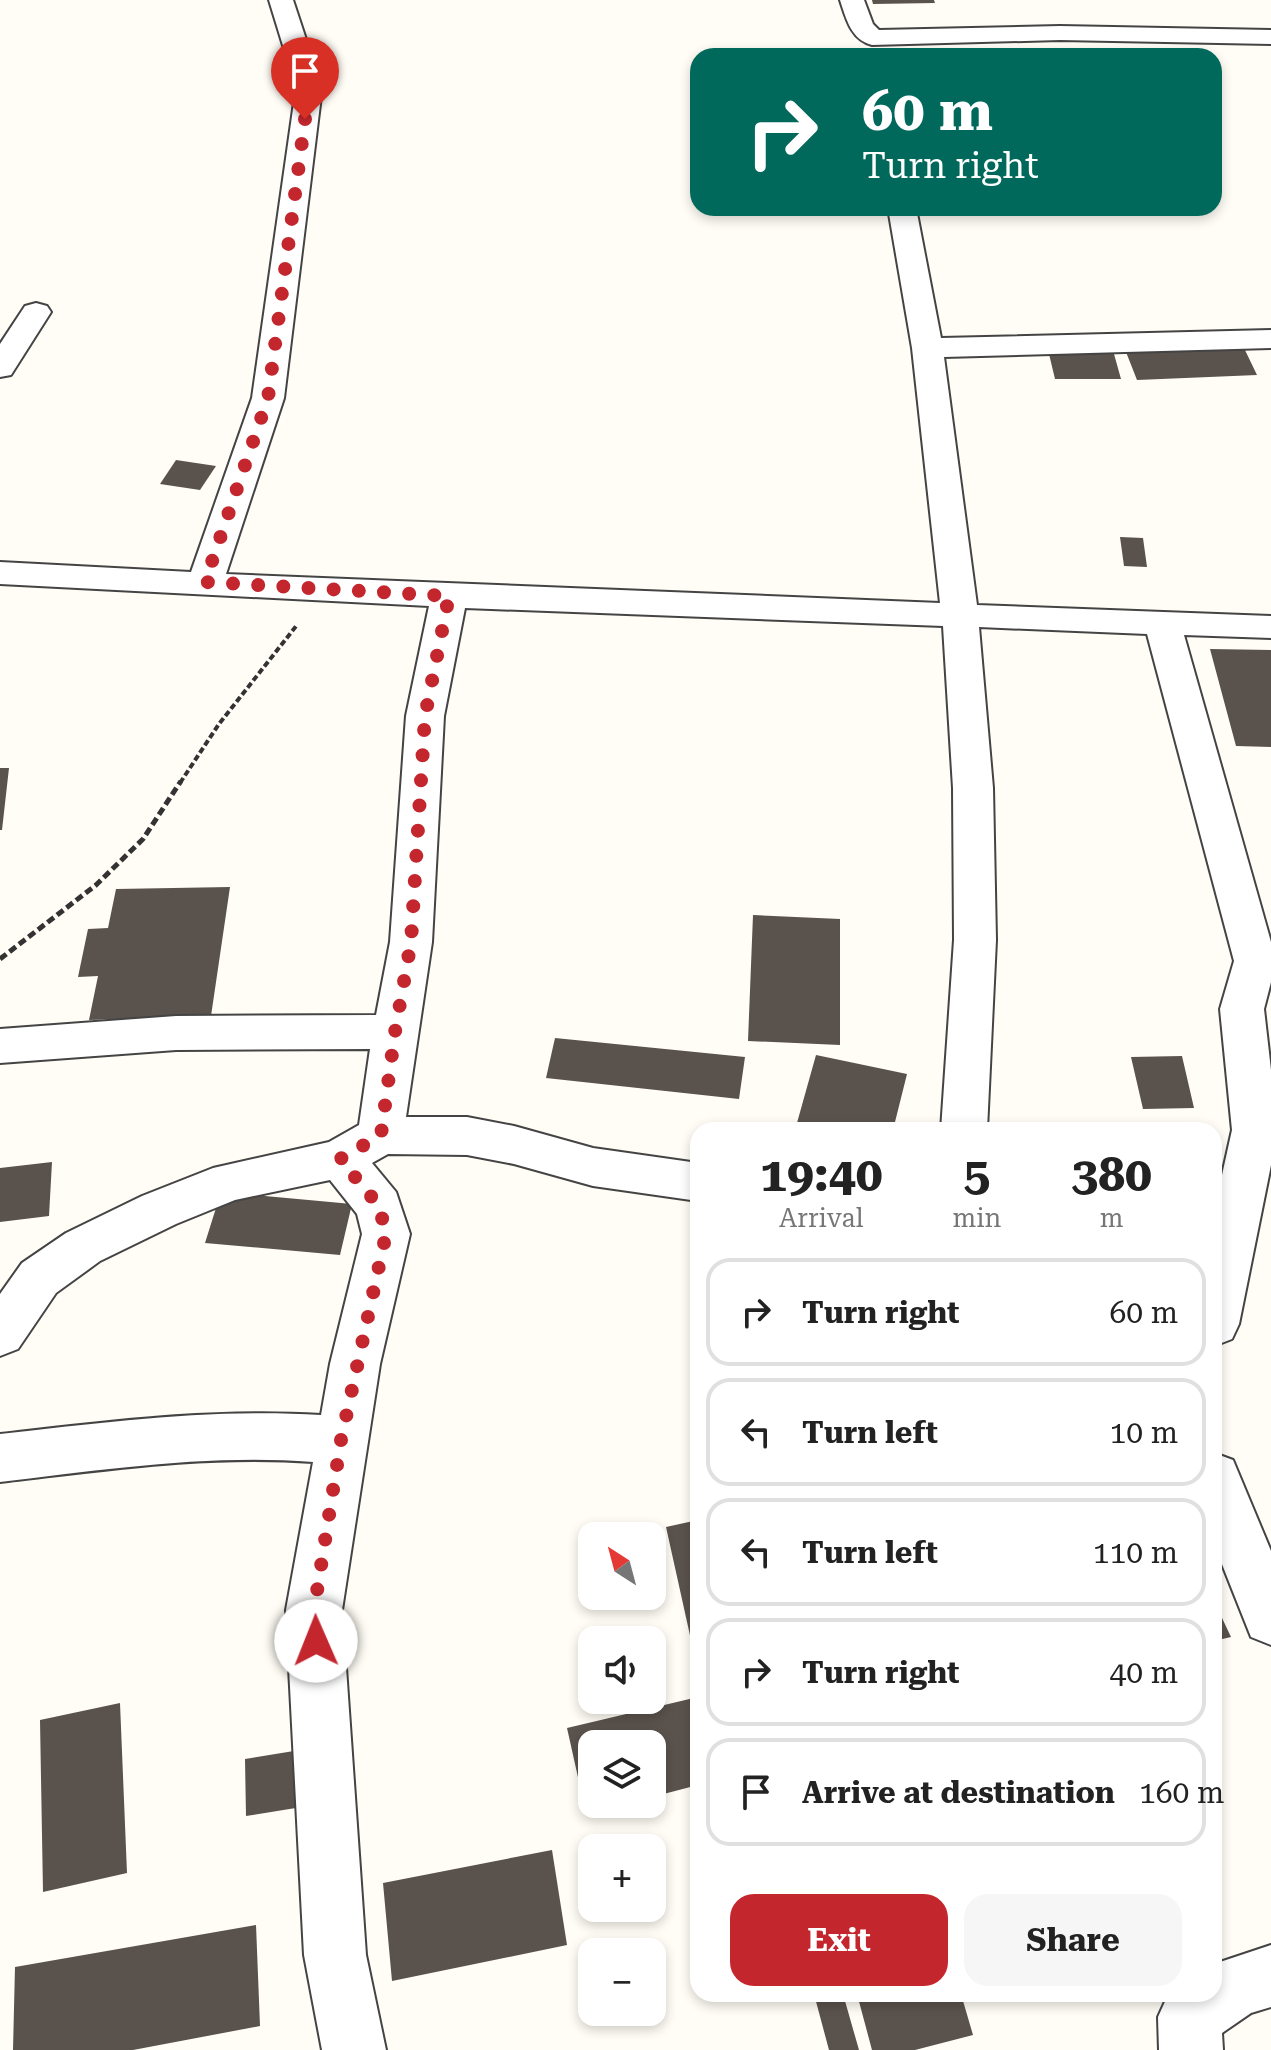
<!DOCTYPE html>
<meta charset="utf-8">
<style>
body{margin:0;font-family:"Roboto Serif",serif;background:#f6f6f6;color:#222;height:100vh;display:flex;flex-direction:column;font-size:30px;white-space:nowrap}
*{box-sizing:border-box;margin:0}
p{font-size:26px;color:#767676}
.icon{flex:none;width:44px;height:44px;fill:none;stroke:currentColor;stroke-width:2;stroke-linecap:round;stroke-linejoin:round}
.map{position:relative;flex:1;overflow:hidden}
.panel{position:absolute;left:690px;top:1122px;width:532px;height:880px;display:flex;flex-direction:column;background:#fff;border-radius:24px;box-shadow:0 4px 12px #0003}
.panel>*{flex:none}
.top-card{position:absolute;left:690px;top:48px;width:532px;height:168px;border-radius:24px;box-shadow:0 4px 12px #0003;background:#00695c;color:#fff;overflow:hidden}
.needle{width:52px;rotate:324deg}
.controls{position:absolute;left:578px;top:1522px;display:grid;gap:16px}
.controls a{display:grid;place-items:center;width:88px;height:88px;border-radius:16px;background:#fff;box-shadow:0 4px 12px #0003;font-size:40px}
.pin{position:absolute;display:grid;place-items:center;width:68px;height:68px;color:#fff;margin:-82px -34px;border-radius:50% 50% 50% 0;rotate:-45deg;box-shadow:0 0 8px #0007}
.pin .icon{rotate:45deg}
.me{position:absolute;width:88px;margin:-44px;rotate:359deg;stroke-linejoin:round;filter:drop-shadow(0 0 6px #0008)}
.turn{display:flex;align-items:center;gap:28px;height:168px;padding:0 40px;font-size:36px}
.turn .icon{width:104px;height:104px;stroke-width:2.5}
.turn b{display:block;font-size:56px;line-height:68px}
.eta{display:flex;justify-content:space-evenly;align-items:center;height:136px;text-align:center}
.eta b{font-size:48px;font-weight:700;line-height:56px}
.button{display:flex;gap:16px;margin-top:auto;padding:16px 40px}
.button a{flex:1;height:92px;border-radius:24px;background:#c4262e;color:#fff;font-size:32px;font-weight:700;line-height:92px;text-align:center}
.button a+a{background:#f6f6f6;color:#222}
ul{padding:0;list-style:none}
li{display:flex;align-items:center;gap:24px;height:108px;margin:0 16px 12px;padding:0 24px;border:4px solid #e0e0e0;border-radius:24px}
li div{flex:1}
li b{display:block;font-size:30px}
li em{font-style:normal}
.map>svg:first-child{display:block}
</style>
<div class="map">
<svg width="1271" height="2050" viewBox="0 0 1271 2050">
<rect width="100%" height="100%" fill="#fffdf5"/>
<!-- building -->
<path fill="#5a524d" d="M872 0H934L935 3 873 4Z
M1244 348 1257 375 1137 380 1126 352Z
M1049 354H1114L1121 379H1055Z
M176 460 216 466 200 490 160 484Z
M1120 537 1143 538 1147 567 1124 566Z
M1210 649 1271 650V747L1236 746Z
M0 768H9L2 830H0Z
M230 887 211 1016 89 1020 98 976 78 977 88 929 108 928 116 889Z
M753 915 840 919V1045L748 1041Z
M555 1038 745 1057 739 1099 546 1078Z
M816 1055 907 1074 893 1130H795Z
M1182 1056 1194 1108 1143 1109 1131 1057Z
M52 1162 49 1216 0 1222V1168Z
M221 1192 352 1204 340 1255 205 1243Z
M698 1520V1667H697L666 1527Z
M1214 1601 1231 1637 1214 1641Z
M698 1697V1785L652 1797V1744H592V1804L618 1805 586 1813 567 1728Z
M120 1703 127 1873 43 1892 40 1720Z
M300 1750 302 1807 246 1816 245 1759Z
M552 1850 567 1945 392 1981 383 1883Z
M256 1925 260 2026 133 2050H13L15 1967Z
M814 1994H843L859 2050H829Z
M857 1994H961L973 2035 915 2050H872Z"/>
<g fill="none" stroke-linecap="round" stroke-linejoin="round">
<defs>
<path id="minor" d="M269 0H293L322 88 284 398 226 574 940 603 912 348 888 208H916L941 338 1271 330V348L944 357 977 605 1271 616V638L1184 635 1271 942V982L1264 1009 1271 1070V1165L1239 1324 1232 1339 1214 1346V1211L1232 1130 1220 1009 1234 961 1147 634 979 627 993 788 996 940 987 1130H941L954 940 953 788 943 626 465 608 444 716 432 942 406 1117H467L514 1126 593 1148 698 1163V1201L593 1186 514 1164 467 1155 388 1154 372 1163 396 1192 410 1234 380 1364 342 1610 366 1955 386 2050H322L304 1955 286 1610 313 1462C207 1454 104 1470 0 1482V1434C107 1422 213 1408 321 1415L330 1364 362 1234 357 1214 330 1180 235 1200 176 1224 100 1261 56 1293 18 1349 0 1356V1294L22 1263 66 1233 142 1196 213 1168 329 1142 359 1125 370 1049 176 1050 0 1063V1029L176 1016 376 1015 390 942 406 716 429 606 0 584V562L191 572 252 398 296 88Z
M840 0H864L873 24 879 30 1060 26 1271 30V44L1060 40 872 45C851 40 846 18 840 0Z
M36 303 47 306 51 312 11 375 0 377V344L25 306Z
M1214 1453 1233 1460 1271 1551V1645L1251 1637 1214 1544Z
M1271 1945V2007L1251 2013 1222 2033 1223 2050H1159L1158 2017 1168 1995 1214 1994V1964Z"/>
</defs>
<!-- minor casing -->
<use href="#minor" stroke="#444" stroke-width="4"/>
<!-- path-far1 -->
<path stroke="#333" stroke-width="4" stroke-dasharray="6 3" stroke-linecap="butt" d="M180 783 219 724 297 625"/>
<!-- path -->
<path stroke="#333" stroke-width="5" stroke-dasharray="8 4" stroke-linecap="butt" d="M0 959 96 885 143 839 181 781"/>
<!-- minor -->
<use href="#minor" fill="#fff" fill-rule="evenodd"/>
</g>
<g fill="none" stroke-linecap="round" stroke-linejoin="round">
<!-- route -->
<path stroke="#c4262e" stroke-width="14" stroke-dasharray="0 25.2" d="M305 119 268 398 205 582 449 596 425 716 411 942 395 1032 381 1135 340 1159 379 1206 386 1234 341 1440 314 1610 316 1641"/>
</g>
</svg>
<div class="controls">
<a><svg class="needle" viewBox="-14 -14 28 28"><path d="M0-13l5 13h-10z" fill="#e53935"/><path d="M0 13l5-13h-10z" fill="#767676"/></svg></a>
<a><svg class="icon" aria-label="sound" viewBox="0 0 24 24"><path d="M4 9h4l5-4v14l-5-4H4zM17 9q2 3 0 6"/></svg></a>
<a><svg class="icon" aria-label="layers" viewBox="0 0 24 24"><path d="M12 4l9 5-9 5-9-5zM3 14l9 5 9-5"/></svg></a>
<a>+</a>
<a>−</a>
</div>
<div class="pin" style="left:305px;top:119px;background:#d93025"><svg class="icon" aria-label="arrive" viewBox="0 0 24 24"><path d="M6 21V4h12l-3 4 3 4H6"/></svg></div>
<svg class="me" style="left:316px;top:1641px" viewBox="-20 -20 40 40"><circle r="19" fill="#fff"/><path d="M0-13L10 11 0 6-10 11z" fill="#c4262e"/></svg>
<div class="top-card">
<div class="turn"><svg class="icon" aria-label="right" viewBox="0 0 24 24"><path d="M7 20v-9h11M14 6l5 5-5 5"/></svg><div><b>60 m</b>Turn right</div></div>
</div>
<section class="panel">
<div class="eta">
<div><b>19:40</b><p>Arrival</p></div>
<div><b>5</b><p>min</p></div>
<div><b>380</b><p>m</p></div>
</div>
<ul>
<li><svg class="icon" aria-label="right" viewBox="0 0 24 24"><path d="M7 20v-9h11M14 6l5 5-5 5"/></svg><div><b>Turn right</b></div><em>60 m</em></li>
<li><svg class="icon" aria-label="left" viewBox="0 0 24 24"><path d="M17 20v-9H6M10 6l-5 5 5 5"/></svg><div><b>Turn left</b></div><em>10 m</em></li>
<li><svg class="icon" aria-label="left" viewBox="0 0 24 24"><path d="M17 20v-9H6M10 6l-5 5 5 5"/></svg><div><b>Turn left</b></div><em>110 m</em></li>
<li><svg class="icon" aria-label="right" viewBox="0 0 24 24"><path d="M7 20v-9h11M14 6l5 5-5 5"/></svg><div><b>Turn right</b></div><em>40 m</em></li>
<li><svg class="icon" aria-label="arrive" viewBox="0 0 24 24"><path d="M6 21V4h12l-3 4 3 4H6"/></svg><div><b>Arrive at destination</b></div><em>160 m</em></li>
</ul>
<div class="button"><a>Exit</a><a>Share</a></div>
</section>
</div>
